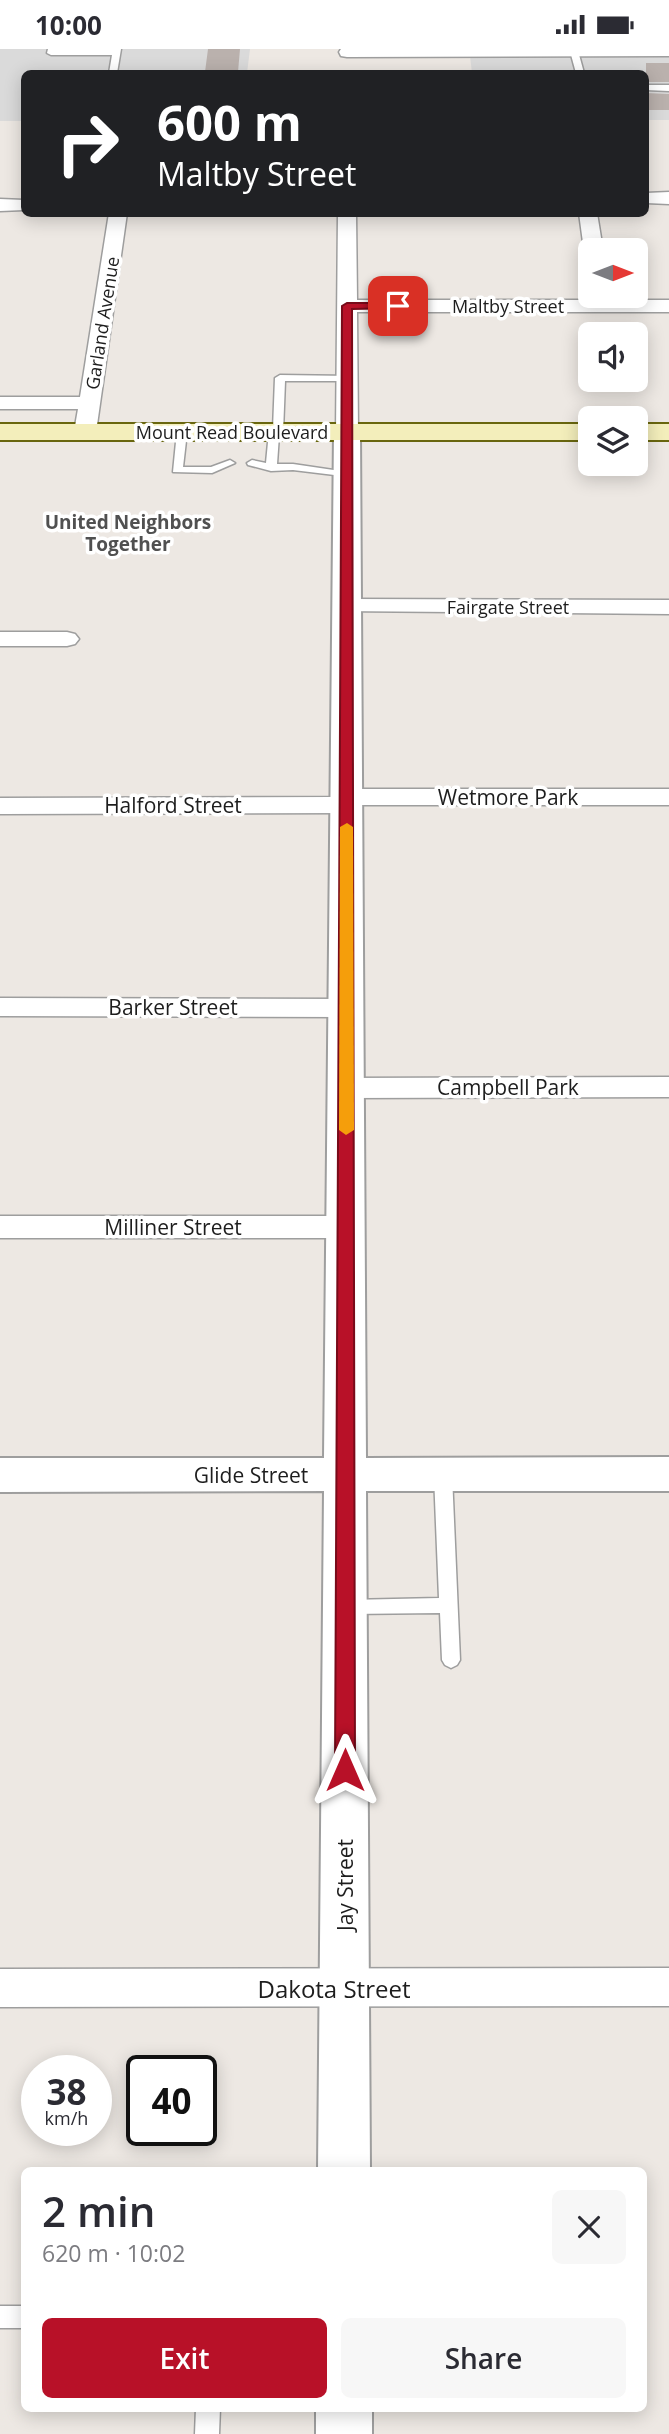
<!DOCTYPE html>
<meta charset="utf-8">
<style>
body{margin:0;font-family:"Open Sans",sans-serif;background:#f7f7f7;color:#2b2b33;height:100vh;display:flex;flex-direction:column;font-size:26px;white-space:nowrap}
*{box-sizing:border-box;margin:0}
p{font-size:23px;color:#7c7c81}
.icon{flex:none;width:38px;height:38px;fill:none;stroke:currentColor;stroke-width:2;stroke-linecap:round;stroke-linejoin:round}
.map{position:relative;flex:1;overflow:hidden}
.side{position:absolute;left:21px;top:2118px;width:626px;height:245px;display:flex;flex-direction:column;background:#fff;border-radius:10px;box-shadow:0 4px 18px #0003}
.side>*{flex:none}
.banner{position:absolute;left:21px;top:21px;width:628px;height:147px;border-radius:10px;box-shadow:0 4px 18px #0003;background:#202124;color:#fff;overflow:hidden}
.needle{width:46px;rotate:90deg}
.buttons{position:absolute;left:578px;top:189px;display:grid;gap:14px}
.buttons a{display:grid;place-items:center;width:70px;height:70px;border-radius:10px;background:#fff;box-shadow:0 4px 18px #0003;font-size:35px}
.speed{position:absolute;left:21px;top:2006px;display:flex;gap:14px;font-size:35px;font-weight:700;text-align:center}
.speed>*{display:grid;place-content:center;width:91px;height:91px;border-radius:50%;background:#fff;box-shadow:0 4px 18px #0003;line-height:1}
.speed small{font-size:18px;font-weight:400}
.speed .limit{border:4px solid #111;border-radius:10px;background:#fff;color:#111}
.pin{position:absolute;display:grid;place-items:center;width:60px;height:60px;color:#fff;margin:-30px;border-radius:14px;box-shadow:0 4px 10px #0006}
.me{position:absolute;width:77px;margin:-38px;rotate:0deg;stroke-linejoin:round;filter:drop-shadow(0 0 5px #0008)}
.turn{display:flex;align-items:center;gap:24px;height:147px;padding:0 21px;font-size:32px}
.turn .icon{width:91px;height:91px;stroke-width:2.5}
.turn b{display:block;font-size:49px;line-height:60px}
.round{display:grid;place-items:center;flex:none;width:74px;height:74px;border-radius:10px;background:#f7f7f7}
.summary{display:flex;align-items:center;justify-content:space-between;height:119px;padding:0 21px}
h1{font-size:42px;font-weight:600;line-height:52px}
.primary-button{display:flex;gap:14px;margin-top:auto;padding:14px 21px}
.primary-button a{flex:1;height:80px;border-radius:10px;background:#b81128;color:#fff;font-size:28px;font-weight:600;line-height:80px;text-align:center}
.primary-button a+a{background:#f7f7f7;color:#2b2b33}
.status{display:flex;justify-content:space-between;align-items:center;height:49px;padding:0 35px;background:#fff;direction:ltr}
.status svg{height:19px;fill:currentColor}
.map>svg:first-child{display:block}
</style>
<div class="status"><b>10:00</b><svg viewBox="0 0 49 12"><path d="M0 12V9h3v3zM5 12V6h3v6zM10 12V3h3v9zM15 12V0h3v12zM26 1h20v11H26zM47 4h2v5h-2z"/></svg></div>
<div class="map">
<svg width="669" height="2385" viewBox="0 0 669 2385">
<rect width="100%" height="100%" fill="#ede8e3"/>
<!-- residential -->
<path fill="#dadada" d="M0 0H250L247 24H24V72H0Z
M470 7H669V71H646V24H472Z"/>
<!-- building -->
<path fill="#bab1ad" d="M208 0H240L238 23H205Z
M646 14H669V33H646Z
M646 44 669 45V61H646Z"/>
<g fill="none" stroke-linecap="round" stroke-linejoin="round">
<defs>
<path id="service" d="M48 0H121L117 24H109L112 6H51L47 4Z
M572 0 578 2 584 24H576L570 2Z
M669 36V42L646 41V36Z
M280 326 351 327V331L347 332H285L283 383 279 386 277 415H293L347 423 352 426 351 428 293 421 271 422 248 416 247 414 252 411 266 414 269 383 273 380 275 329Z
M182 380 187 383 183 418H211L230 411 235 414 212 424 173 423 177 383Z
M443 1419 449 1421 452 1426 460 1611 457 1616 451 1619 445 1616 442 1611 440 1564 348 1565 342 1563 339 1558 342 1553 348 1551 439 1549 434 1426 437 1421Z
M0 2257H24V2279H0Z
M196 2359H220L219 2385H195Z"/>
<path id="minor" d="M341 0H669V7L347 8 341 7 339 3Z
M669 143V155L646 154V144Z
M0 150 24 151V161L0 162Z
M109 164H127L96 383 93 388H77L74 383 78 360H0V348H80Z
M338 164H356L357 251H669V263H357L358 383 355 388H339L336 383Z
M579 164H597L603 201H590V206L584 201Z
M347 550 669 551V565L339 562 335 557 339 552Z
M0 583H67L75 585 79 590 75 595 67 597H0Z
M347 740H669V756H360L356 762 347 764 0 765V749L334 748 338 742Z
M0 949 346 950 356 952 360 959 356 966 346 968 0 967Z
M669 1028V1048L346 1049 336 1046 331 1039 336 1032 346 1029Z
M0 1167H346L357 1170 362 1178 357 1186 346 1189H0Z
M669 1919V1957L0 1958V1920Z"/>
<path id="tertiary" d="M347 375 356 377 360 383 366 1409 669 1408V1442H366L370 2121H318L324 1442 0 1443V1409H324L334 383 338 377Z
M316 2359H372V2385H316Z"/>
<path id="secondary" d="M0 375H590V391H0Z
M635 375H669V391H635Z"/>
</defs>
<!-- service casing -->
<use href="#service" stroke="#9e9e9e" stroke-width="3"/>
<!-- minor casing -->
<use href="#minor" stroke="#9e9e9e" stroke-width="3"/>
<!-- tertiary casing -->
<use href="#tertiary" stroke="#9e9e9e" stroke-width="4"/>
<!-- secondary casing -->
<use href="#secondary" stroke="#69660e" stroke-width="4"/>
<!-- service -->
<use href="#service" fill="#fff" fill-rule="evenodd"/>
<!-- minor -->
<use href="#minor" fill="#fff" fill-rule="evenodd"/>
<!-- tertiary -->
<use href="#tertiary" fill="#fff" fill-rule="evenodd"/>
<!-- secondary -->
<use href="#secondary" fill="#f3eebb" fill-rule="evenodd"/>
</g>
<!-- route -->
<path fill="#b81128" stroke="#780b1a" stroke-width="2" d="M398 254 402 255V259L352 260 355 1721 352 1727 345 1729 338 1727 335 1721 342 257 347 254Z"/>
<!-- slow -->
<path fill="#f59e0b" d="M347 774 353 778 354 1081 346 1086 339 1081 340 778Z"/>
<g text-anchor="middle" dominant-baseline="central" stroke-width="7" stroke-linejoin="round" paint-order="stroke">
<!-- far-street labels -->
<g font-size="18" fill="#1d1d1d" stroke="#fff">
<text x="508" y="257">Maltby Street</text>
<text transform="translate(102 274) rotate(-81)">Garland Avenue</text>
<text x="232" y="383">Mount Read Boulevard</text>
<text x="508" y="558">Fairgate Street</text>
</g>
<!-- far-neighbourhood labels -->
<g font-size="19" font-weight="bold" fill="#505050" stroke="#fff">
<text x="128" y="473">United Neighbors<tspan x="128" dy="22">Together</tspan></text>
</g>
<!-- street labels -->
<g font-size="21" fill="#1d1d1d" stroke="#fff">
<text x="508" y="748">Wetmore Park</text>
<text x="173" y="756">Halford Street</text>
<text x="173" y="958">Barker Street</text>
<text x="508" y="1038">Campbell Park</text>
<text x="173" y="1178">Milliner Street</text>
<text x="251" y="1426">Glide Street</text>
<text transform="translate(345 1836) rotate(-90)">Jay Street</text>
</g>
<!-- near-street labels -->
<g font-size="24" fill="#1d1d1d" stroke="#fff">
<text x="334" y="1939">Dakota Street</text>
</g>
</g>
</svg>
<div class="buttons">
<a><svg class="needle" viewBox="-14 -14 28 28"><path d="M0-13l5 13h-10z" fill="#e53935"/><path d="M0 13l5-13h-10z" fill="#7c7c81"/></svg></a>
<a><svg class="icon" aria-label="sound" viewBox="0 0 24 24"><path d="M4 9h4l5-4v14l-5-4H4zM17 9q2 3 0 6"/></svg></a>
<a><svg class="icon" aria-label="layers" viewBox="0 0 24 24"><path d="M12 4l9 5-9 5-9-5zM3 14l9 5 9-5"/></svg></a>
</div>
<div class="speed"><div>38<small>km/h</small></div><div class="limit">40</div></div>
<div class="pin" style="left:398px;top:257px;background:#d93025"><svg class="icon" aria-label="arrive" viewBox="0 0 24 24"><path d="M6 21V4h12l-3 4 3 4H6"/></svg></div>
<svg class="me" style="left:345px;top:1721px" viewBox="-20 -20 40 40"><path d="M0-17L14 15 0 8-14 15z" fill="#b81128" stroke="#fff" stroke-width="4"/></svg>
<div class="banner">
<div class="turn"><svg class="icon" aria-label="right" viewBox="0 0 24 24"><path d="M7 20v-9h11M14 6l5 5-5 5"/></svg><div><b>600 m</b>Maltby Street</div></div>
</div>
<section class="side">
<div class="summary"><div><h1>2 min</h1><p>620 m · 10:02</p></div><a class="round"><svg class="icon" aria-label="close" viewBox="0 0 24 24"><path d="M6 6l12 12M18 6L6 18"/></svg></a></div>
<div class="primary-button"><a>Exit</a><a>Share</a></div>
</section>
</div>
